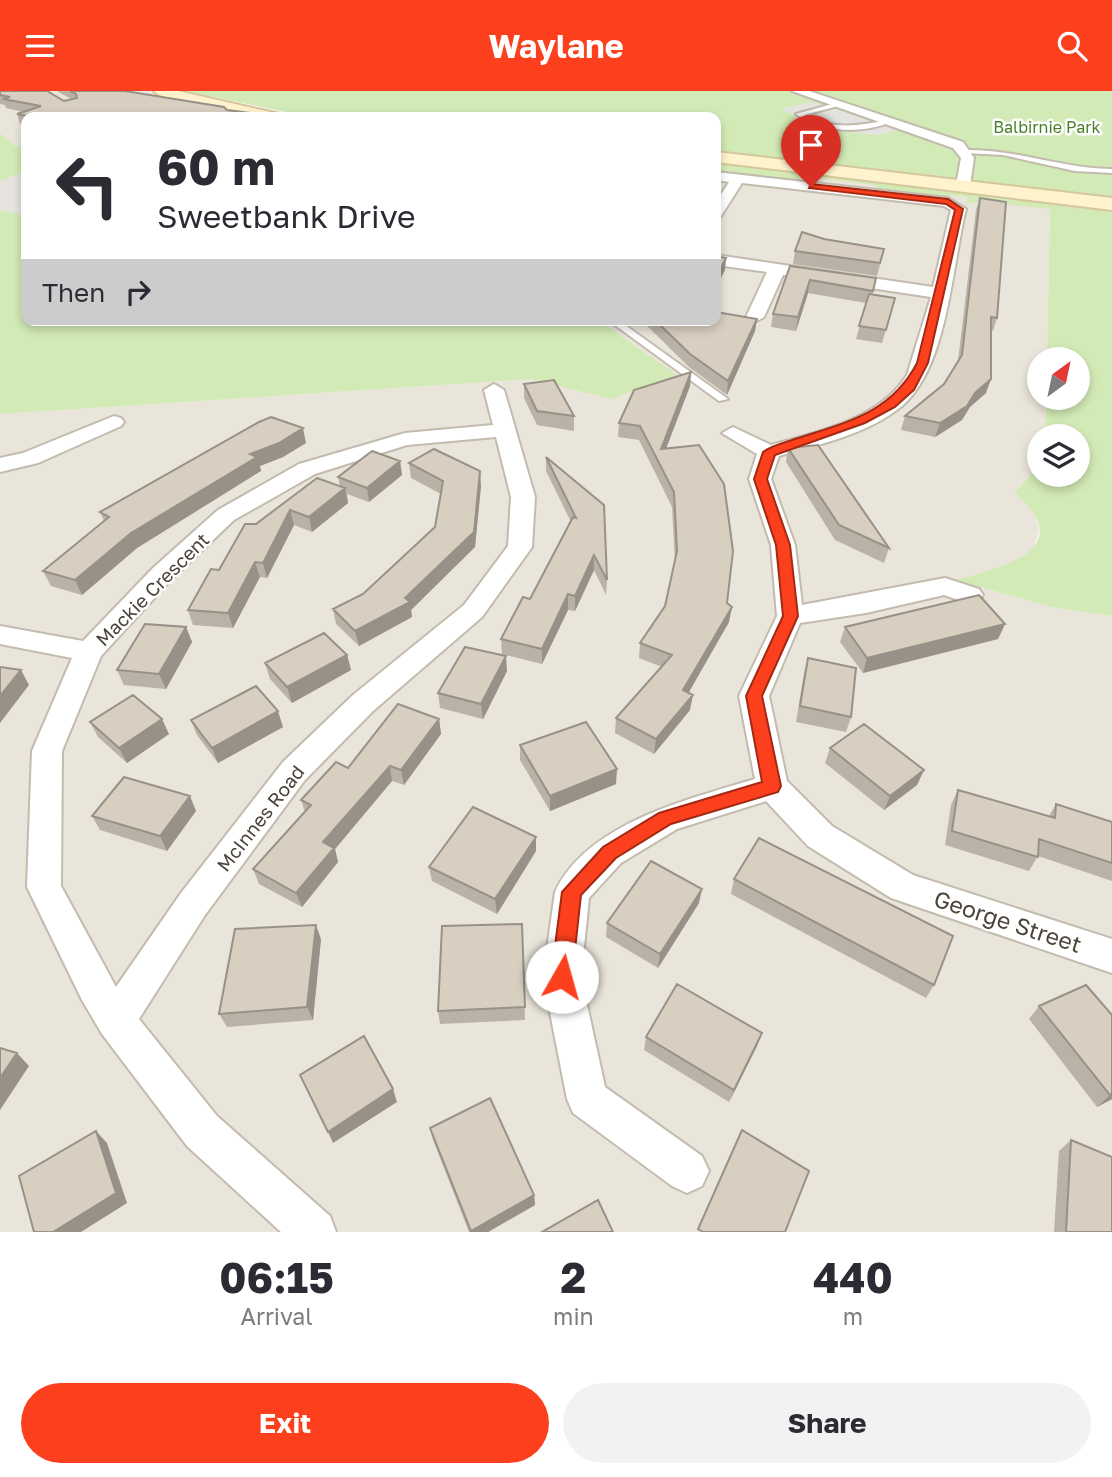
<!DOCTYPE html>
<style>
body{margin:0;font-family:"Golos Text",sans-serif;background:#f2f2f3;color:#2b2b33;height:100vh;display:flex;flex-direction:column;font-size:26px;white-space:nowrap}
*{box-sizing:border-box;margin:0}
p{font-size:23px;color:#7c7c81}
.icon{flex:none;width:38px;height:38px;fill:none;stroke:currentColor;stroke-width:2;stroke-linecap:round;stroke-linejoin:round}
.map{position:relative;height:1141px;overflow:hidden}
.panel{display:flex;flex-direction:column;background:#fff;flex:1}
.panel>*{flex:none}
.top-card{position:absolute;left:21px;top:21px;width:700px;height:214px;border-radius:14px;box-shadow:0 4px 10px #0003;background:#fff;color:#2b2b33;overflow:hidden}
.needle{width:46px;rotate:33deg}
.fabs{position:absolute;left:1027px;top:256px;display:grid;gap:14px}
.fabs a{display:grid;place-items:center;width:63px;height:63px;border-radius:50%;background:#fff;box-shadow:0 4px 10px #0003;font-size:35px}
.pin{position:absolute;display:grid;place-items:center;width:60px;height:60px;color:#fff;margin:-72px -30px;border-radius:50% 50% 50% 0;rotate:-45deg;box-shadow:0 0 7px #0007}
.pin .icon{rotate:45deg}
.me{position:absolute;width:77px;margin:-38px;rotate:7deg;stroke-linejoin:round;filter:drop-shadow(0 0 5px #0008)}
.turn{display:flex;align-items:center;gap:24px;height:147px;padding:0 21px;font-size:32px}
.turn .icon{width:91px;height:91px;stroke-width:2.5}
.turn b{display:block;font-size:49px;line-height:60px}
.then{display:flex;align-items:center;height:66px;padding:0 21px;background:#0003;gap:14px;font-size:26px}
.eta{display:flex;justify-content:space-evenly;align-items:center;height:119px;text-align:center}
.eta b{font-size:42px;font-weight:700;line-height:49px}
.button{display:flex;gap:14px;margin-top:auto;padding:14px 21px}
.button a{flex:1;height:80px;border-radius:42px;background:#fc3f1d;color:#fff;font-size:28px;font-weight:700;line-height:80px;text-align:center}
.button a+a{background:#f2f2f3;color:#2b2b33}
header{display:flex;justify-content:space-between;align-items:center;height:91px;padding:0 21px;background:#fc3f1d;color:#fff;font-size:32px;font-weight:700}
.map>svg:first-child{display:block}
</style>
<header><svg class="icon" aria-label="menu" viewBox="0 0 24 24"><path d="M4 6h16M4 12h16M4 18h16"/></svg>Waylane<svg class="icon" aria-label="search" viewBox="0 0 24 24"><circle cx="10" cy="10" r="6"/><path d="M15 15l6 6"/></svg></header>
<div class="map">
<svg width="1112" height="1141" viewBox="0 0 1112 1141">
<rect width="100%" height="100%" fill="#f6f3ec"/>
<!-- residential -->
<path fill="#eae5da" d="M0 0H149L171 7 26 26V53L16 56 0 42Z
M716 69 1050 111 1047 268H1040V306H1046L1045 345H1040L1039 374 1015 402 1033 417 1039 438 1033 458 1014 473 957 489 1052 516 1112 525V1141H0V323L531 288 611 307 676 284 598 229H716Z"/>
<!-- industrial -->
<path fill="#e6e2dd" d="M26 81V124L0 119V90Z"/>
<!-- green -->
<path fill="#d2eab5" d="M186 0H1112V525L1052 516 956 489C1002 476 1080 459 1015 402L1039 374 1040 383H1078V345H1045L1046 306H1078V268H1047L1050 118 987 111 966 112 968 106 950 104 949 108 874 99 876 94 800 85 799 89 716 79V69L752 72 716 67V26H310Z
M0 42 16 56 26 53V81L0 90Z
M0 119 26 124V229H598L677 284 611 308 531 288 0 323Z"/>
<!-- parking -->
<path fill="#e5e3e0" d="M812 11 899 39 877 44 837 40 780 18Z"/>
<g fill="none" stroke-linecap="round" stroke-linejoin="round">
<defs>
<path id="lane" d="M836 12 838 15 804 24C830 39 859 35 888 29L891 31C863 43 821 42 796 23Z
M967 59C1016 58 1063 78 1112 78V82L1075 80 1003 64 965 62Z
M608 229H618L728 308 719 310Z"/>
<path id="street" d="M792 0H809L963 51 974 67 970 94 963 98 956 94 961 67 953 57Z
M716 81 948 107 966 118C952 174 948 276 902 315 868 343 821 353 779 365L771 388 795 454 802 514 945 487 979 498 983 504 979 510 970 513 944 504 866 522 800 532 769 605 787 690 832 735 913 784 1112 848V882L891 807 808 755 766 710 677 738 621 772 589 807 581 886 605 996 702 1065 709 1080 702 1095 687 1102 672 1095 573 1022 567 1008 543 886 555 801C587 732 689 708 755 688L739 605 777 525 771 454 749 388 757 363 722 342 733 336 771 354C818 341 880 328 907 284L931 206 783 184 764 226 755 231 746 226 767 181 716 174V164L933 196 951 119 944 115 742 92 721 125 716 126V111L729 91 716 89Z
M494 293 504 299 535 406 532 456 482 526 373 620 305 689 205 824 139 928 217 1025 330 1125 336 1141H281L187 1055 102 943 82 909 27 796 32 660 72 567 0 553V535L83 550 153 477 218 419 299 373 405 342 493 334 484 299ZM496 346 511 406 508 455 464 514 353 604 283 671 181 802 116 896 61 795 62 660 101 565 171 489 234 429 315 383 407 354Z
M114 325 121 327 124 331 121 335 38 372 0 381V367L23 362Z"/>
<path id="secondary" d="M154 0H178L279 23 281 26C256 27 172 17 154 0Z
M716 61 1112 107V119L716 71Z"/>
</defs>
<!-- lane casing -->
<use href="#lane" stroke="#c2bbae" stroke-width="4"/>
<!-- street casing -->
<use href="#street" stroke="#c2bbae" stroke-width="4"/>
<!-- secondary casing -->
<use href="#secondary" stroke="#d6c79b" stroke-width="4"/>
<!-- lane -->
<use href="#lane" fill="#fff" fill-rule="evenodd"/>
<!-- street -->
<use href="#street" fill="#fff" fill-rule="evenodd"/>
<!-- secondary -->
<use href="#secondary" fill="#fff3cd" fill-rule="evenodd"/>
</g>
<!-- wall -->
<path fill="#bab2a6" d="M0 0 64 10 71 8 57 0H125L227 19 281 26H26V34L20 33 17 23 23 21 6 17 5 14 0 13Z
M980 107 997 227 993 240H991L986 302 970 316 962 329 935 346 901 339 905 325 944 293 958 270 976 119Z
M824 148 884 158 877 185 793 173 795 160Z
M790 175 876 187 872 204 895 207 882 252 856 248 866 212 808 202 796 240 771 236 773 223Z
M757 228 755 240 727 304 689 276 641 229H716Z
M691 281 690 295 666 358 727 512 729 531 688 602 690 619 654 663 615 642 616 627 662 576 639 567 640 552 665 515 675 469 672 416 639 349 618 346 619 332Z
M524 293 574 325V340L537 334 524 307Z
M306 352 283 366 260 375 261 380 137 457 82 504 51 495 43 480 104 430 100 421Z
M788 357 889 457 884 472 835 449 786 371Z
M546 366 607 489 606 504 594 479 575 520 568 519 542 573 502 563 501 548 530 508 571 431 546 380Z
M400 370 402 384 369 411 347 403 348 412 312 441 294 434 267 487 260 486 233 537 193 534 188 519 256 433 340 395 338 386Z
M409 372 481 395 475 456 411 519 412 526 359 555 336 533 333 518 363 503 435 436 441 403 411 387Z
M1005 533 998 548 863 582 840 551 845 536Z
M186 536 192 551 166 598 124 594 117 579Z
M347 564 351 579 292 612 270 588 265 572Z
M808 567 851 626 846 641 796 631 804 582Z
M507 580 483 628 440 617 438 602Z
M439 628 441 643 404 694 392 690 335 758 338 771 302 816 259 793 253 778 305 721 301 709 348 677Z
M191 629 283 636 218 672 197 644Z
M90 631 169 643 127 672 98 646Z
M520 654 616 693 550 720 520 669Z
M830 657 924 679 917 694 884 719 825 672Z
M958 699 1049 725 1056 713 1112 731V790L1038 765 1029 780 945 754 951 714Z
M196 720 167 760 100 739 92 725Z
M536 746V760L497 823 432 790 429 776Z
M734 788 934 894 926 907 731 803Z
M699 812 658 877 606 846 607 832Z
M522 833 525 929 440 933 438 920Z
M321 848 313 929 227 936 219 923Z
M1086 894 1112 1008 1097 1016 1029 928 1039 915Z
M762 942 757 955 729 1011 644 959 646 946Z
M430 1037 534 1104 535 1114 488 1141H469L433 1049Z
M1071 1049 1112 1141H1054L1059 1060Z"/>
<!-- shaded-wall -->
<path fill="#979187" d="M726 167 725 179 716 197V188Z
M810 189 808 202 796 240 798 226Z
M757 228 755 240 727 304 728 290Z
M691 281 690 295 660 373 661 358Z
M991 288 986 302 970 316 962 329 935 346 940 332Z
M303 337 306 352 283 366 260 375 261 380 137 457 82 504 75 489 131 442 250 363Z
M400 370 402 384 369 411 367 397Z
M480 380 481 395 475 456 411 519 412 526 359 555 355 540Z
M345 397 348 412 312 441 309 426Z
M290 419 294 434 267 487 263 472Z
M594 464V479L575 520V505Z
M255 471 260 486 233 537 228 522Z
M568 503V519L542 573V558Z
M732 516 729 531 681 615 683 599Z
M1005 533 998 548 863 582 867 567Z
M186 536 192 551 166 598 159 583Z
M347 564 351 579 292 612 287 596Z
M506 565 507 580 483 628 481 613Z
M21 579 29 594 0 632V605Z
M693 604 690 619 654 663 656 648Z
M278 620 283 636 218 672 212 657Z
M162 628 169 643 127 672 119 657Z
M439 628 441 643 404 694 401 679Z
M390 675 392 690 335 758 338 771 302 816 296 802 323 751Z
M617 678 616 693 550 720V705Z
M924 679 917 694 884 719 890 705Z
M190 705 196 720 167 760 160 745Z
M536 746V760L497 823 495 808Z
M702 798 699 812 658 877 660 863Z
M316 834 321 848 313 929 307 916Z
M762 942 757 955 729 1011 734 999Z
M17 962 29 975 0 1019V987Z
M393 998 397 1011 333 1052 328 1041Z
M1112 1003V1008L1097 1016 1110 1004Z
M96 1040 107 1052 127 1112 81 1141H53Z
M534 1104 535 1114 488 1141H471V1140Z"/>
<!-- building -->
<path fill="#d8cfc1" stroke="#979187" stroke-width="2" d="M0 0H47L64 10 77 7 76 3 70 0H125L224 16 227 19 281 26H34L17 23 41 15 3 8 10 6 0 4Z
M667 22 688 26H657Z
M980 107 1006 111 997 227 991 226V288L975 302 967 315 940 332 905 325 944 293 962 264Z
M802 141 824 148 884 158 880 172 795 160Z
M716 165 726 167 716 188Z
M790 175 876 187 873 200 810 189 798 226 773 223Z
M869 203 895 207 886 239 859 235Z
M716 221 757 228 728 290 690 263 655 229H716Z
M691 281 661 358 699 354 724 393 733 460 727 512 732 516 683 599 693 604 656 648 616 627 672 564 640 552 665 515 677 460 674 401 640 335 619 332 634 299Z
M554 289 574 325 537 320 524 293Z
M271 326 303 337 279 352 250 363 257 366 131 442 75 489 43 480 109 426 100 421 259 331Z
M818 354 889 457 839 434 788 357Z
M434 358 480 380 474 441 405 507 410 511 355 540 333 518 363 503 435 436 443 390 409 372Z
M372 360 400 370 367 397 338 386Z
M546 366 604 414 607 489 594 464 575 505 568 503 542 558 501 548 523 506 530 508 573 426 576 427Z
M317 387 345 397 309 426 290 419 263 472 255 471 228 522 188 519 211 478 219 479 245 433H256Z
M979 504 1005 533 867 567 845 536Z
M145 533 186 536 159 583 117 579Z
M324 542 347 564 287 596 265 572Z
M465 556 506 565 481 613 438 602Z
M808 567 856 577 851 626 800 615Z
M0 576 21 579 0 605Z
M256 595 278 620 212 657 191 629Z
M133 604 162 628 119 657 90 631Z
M398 613 439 628 401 679 390 675 323 751 334 757 296 802 253 778 311 714 301 709 336 671 348 677Z
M586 631 617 678 550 705 520 654Z
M864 633 924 679 890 705 830 657Z
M124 686 190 705 160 745 92 725Z
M958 699 1055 727 1056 713 1112 731V772L1039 748 1038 766 952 740Z
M473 716 536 746 495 808 429 776Z
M759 747 953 845 934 894 734 788Z
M651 770 702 798 660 863 607 832Z
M522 833 525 916 438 920 442 835Z
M316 834 307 916 219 923 235 838Z
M677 893 762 942 734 999 646 946Z
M1086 894 1112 924V1003L1110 1004 1039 915Z
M364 945 393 998 328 1041 300 984Z
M0 957 17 962 0 987Z
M490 1007 534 1104 471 1140 430 1037Z
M742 1039 809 1080 785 1141H703L698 1138Z
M96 1040 116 1102 53 1141H34L19 1085Z
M1071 1049 1112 1066V1141H1066Z
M598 1109 613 1141H542Z"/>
<!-- route -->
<path fill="#fc3f1d" stroke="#a42913" stroke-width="2" d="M811 93 948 108 963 118 928 272 914 299 895 316 865 332 775 364 767 388 790 454 798 525 762 605 781 695 778 701 671 733 616 767 581 804 572 886 569 893 562 896 554 893 551 886 562 801 603 756 659 722 762 691 746 605 783 525 776 454 754 388 763 361C772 354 787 351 798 347 847 331 891 322 917 272L955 119 946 113 809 97Z"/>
<g text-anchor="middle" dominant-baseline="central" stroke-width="5" stroke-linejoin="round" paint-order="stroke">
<!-- far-park labels -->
<g font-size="16" fill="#4a7f2a" stroke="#fff">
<text x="1047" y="36">Balbirnie Park</text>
</g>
<!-- street labels -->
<g font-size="19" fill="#4b4439" stroke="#fff">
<text transform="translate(152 498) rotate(-45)">Mackie Crescent</text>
<text transform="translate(260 727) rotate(-52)">McInnes Road</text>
</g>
<!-- near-street labels -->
<g font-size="23" fill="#4b4439" stroke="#fff">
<text transform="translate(1008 830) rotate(18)">George Street</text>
</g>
</g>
</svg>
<div class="fabs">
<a><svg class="needle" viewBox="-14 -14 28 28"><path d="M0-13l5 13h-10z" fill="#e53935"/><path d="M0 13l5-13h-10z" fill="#7c7c81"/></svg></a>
<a><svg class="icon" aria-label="layers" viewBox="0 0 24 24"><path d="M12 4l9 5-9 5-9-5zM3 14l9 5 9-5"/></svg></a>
</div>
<div class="pin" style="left:811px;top:96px;background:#d93025"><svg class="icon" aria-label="arrive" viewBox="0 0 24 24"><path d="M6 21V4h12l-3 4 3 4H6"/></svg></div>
<svg class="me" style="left:562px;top:886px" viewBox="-20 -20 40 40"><circle r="19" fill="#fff"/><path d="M0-13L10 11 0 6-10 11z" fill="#fc3f1d"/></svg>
<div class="top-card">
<div class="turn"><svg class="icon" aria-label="left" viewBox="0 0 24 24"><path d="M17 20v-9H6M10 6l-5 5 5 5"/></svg><div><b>60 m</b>Sweetbank Drive</div></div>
<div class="then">Then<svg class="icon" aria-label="right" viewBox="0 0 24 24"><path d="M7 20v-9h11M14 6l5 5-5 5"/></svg></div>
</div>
</div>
<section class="panel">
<div class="eta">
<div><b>06:15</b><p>Arrival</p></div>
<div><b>2</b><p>min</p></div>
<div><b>440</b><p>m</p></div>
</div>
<div class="button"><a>Exit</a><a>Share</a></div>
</section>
